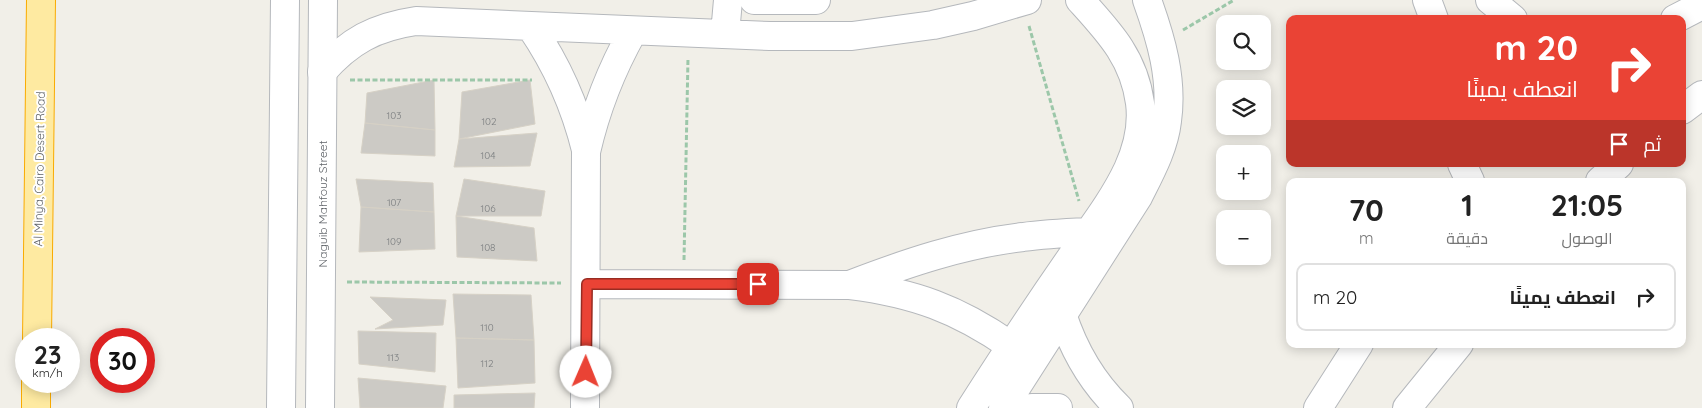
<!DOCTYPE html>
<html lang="ar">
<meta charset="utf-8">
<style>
body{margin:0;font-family:Quicksand,Cairo,sans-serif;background:#f6f6f6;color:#222;direction:rtl;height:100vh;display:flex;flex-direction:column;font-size:19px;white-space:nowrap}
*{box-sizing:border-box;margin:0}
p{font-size:16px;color:#767676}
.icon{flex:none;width:28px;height:28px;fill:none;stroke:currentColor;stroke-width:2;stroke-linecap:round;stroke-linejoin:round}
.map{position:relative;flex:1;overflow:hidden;direction:ltr}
.sheet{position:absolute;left:1286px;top:178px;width:400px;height:170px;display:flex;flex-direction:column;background:#fff;border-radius:10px;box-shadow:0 2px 12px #0003;direction:rtl}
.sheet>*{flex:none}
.guide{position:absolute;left:1286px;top:15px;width:400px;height:152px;border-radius:10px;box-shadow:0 2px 12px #0003;direction:rtl;background:#ea4335;color:#fff;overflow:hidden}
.tools{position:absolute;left:1216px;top:15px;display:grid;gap:10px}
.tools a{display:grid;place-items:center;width:55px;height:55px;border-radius:10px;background:#fff;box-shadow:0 2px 12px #0003;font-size:25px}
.speed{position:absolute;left:15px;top:328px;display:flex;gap:10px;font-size:25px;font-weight:700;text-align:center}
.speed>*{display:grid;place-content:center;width:65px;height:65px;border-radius:50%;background:#fff;box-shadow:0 2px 12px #0003;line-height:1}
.speed small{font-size:12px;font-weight:400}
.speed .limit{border:8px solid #d22;background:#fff;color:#111}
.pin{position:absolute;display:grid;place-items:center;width:42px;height:42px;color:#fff;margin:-21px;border-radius:10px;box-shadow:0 2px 8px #0006}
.me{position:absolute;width:55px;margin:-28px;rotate:1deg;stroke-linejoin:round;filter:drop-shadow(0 0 4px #0008)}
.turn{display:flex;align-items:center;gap:18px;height:105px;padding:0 25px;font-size:22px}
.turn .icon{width:65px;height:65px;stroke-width:2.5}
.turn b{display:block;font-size:35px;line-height:42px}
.then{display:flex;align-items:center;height:48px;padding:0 25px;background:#0003;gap:10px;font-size:19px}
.eta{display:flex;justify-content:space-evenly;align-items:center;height:85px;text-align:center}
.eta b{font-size:30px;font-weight:700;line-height:35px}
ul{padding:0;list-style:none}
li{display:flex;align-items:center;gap:15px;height:68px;margin:0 10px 8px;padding:0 15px;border:2px solid #e0e0e0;border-radius:10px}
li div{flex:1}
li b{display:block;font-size:19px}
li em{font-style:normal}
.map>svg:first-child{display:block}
</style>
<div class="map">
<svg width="1702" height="408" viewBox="0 0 1702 408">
<rect width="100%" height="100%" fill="#f1efe8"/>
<!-- building -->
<path fill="#cccac5" stroke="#d6d1c6" d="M434 80 435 130 365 123 367 93Z
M530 80 535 124 459 139 462 92Z
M365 123 435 130V156L361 153Z
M537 133 530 166 454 167 459 139Z
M356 179 433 183 434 212 361 207Z
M464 179 545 191 541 216H456Z
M361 207 434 212 435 249 359 252Z
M456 216 534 228 537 261 457 257Z
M453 294 531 295 534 340 456 338Z
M370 297 446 300 443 325 375 329 393 320Z
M358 331 436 333 435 372 359 364Z
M456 338 534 340 535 383 458 388Z
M358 378 446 386 443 408H360Z
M535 393 534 408H454V395Z"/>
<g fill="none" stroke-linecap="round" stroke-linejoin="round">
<defs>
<path id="minor" d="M754 0H816
M1427 0 1434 19
M1490 0 1513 19
M531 27C557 65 575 105 586 150
M725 34 728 0
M322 72C349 41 375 27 416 21L770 36H852L933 25 973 16 1027 0
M587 284 850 285C914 293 958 309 1011 346
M852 284C907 263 963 244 1023 237 1044 234 1066 233 1088 232
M1062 314C1074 351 1091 381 1119 408
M585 408 586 152C596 108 611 70 633 31
M971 408C1003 358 1036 308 1070 259 1090 230 1113 201 1128 169 1137 149 1143 126 1140 103 1134 58 1109 32 1080 0
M1003 408 1138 197C1150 173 1164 148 1167 121 1173 79 1161 39 1147 0
M1032 408H1058"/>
<path id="tertiary" d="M1675 19 1702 5
M1682 110 1702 95
M1462 164 1470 181
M1600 181 1619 164
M281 408 285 0
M320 408 323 0
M1318 408 1359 344
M1407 408 1459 344"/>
<path id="trunk" d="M37 339 41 0
M36 408V381"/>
</defs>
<!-- minor casing -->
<use href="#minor" stroke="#b5b8bc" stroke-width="30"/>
<!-- tertiary casing -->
<use href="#tertiary" stroke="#b5b8bc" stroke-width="30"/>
<!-- trunk casing -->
<use href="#trunk" stroke="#f9ab00" stroke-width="30"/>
<!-- path -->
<path stroke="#9cc7a9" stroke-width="3" stroke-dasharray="5 2.5" stroke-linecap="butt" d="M1029 26 1079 201
M1183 30 1234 0
M350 80H532
M684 260 688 58
M347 282 561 283"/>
<!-- minor -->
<use href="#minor" stroke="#fff" stroke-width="28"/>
<!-- tertiary -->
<use href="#tertiary" stroke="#fff" stroke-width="28"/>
<!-- trunk -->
<use href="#trunk" stroke="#feeaa1" stroke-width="28"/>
</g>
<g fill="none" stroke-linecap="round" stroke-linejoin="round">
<defs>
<path id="route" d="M586 372 587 284H758"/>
</defs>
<!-- route casing -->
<use href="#route" stroke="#982c22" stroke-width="12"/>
<!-- route -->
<use href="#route" stroke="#ea4335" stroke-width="9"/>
</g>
<g text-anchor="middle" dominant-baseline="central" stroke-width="4" stroke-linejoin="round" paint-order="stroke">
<!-- number labels -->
<g font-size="10" fill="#7a7d7f">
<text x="394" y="115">103</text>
<text x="489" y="121">102</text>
<text x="488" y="155">104</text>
<text x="394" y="202">107</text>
<text x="488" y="208">106</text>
<text x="394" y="241">109</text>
<text x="488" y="247">108</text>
<text x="487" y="327">110</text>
<text x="393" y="357">113</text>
<text x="487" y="363">112</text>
</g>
<!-- street labels -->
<g font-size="12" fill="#5f6368" stroke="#fff">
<text transform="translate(39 169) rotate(-89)">Al Minya, Cairo Desert Road</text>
<text transform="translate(322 204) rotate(-90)">Naguib Mahfouz Street</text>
</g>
</g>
</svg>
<div class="tools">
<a><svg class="icon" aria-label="search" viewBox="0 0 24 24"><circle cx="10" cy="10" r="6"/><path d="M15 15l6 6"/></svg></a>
<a><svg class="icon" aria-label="layers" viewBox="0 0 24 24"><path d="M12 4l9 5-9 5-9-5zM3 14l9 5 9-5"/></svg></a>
<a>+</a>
<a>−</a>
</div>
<div class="speed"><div>23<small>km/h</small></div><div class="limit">30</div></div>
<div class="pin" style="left:758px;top:284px;background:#d93025"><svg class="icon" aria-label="arrive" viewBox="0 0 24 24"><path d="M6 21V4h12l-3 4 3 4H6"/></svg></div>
<svg class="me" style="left:586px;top:372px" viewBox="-20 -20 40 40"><circle r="19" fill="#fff"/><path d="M0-13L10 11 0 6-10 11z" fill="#ea4335"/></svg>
<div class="guide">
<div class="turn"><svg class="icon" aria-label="right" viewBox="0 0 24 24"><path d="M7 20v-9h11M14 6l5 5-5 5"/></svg><div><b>20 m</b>انعطف يمينًا</div></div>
<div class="then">ثم<svg class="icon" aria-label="arrive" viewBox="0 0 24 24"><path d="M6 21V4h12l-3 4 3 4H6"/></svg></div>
</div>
<section class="sheet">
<div class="eta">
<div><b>21:05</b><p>الوصول</p></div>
<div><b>1</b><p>دقيقة</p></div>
<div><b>70</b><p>m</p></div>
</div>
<ul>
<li><svg class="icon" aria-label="right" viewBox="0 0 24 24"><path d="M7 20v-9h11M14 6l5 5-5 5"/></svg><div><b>انعطف يمينًا</b></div><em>20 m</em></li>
</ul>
</section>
</div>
